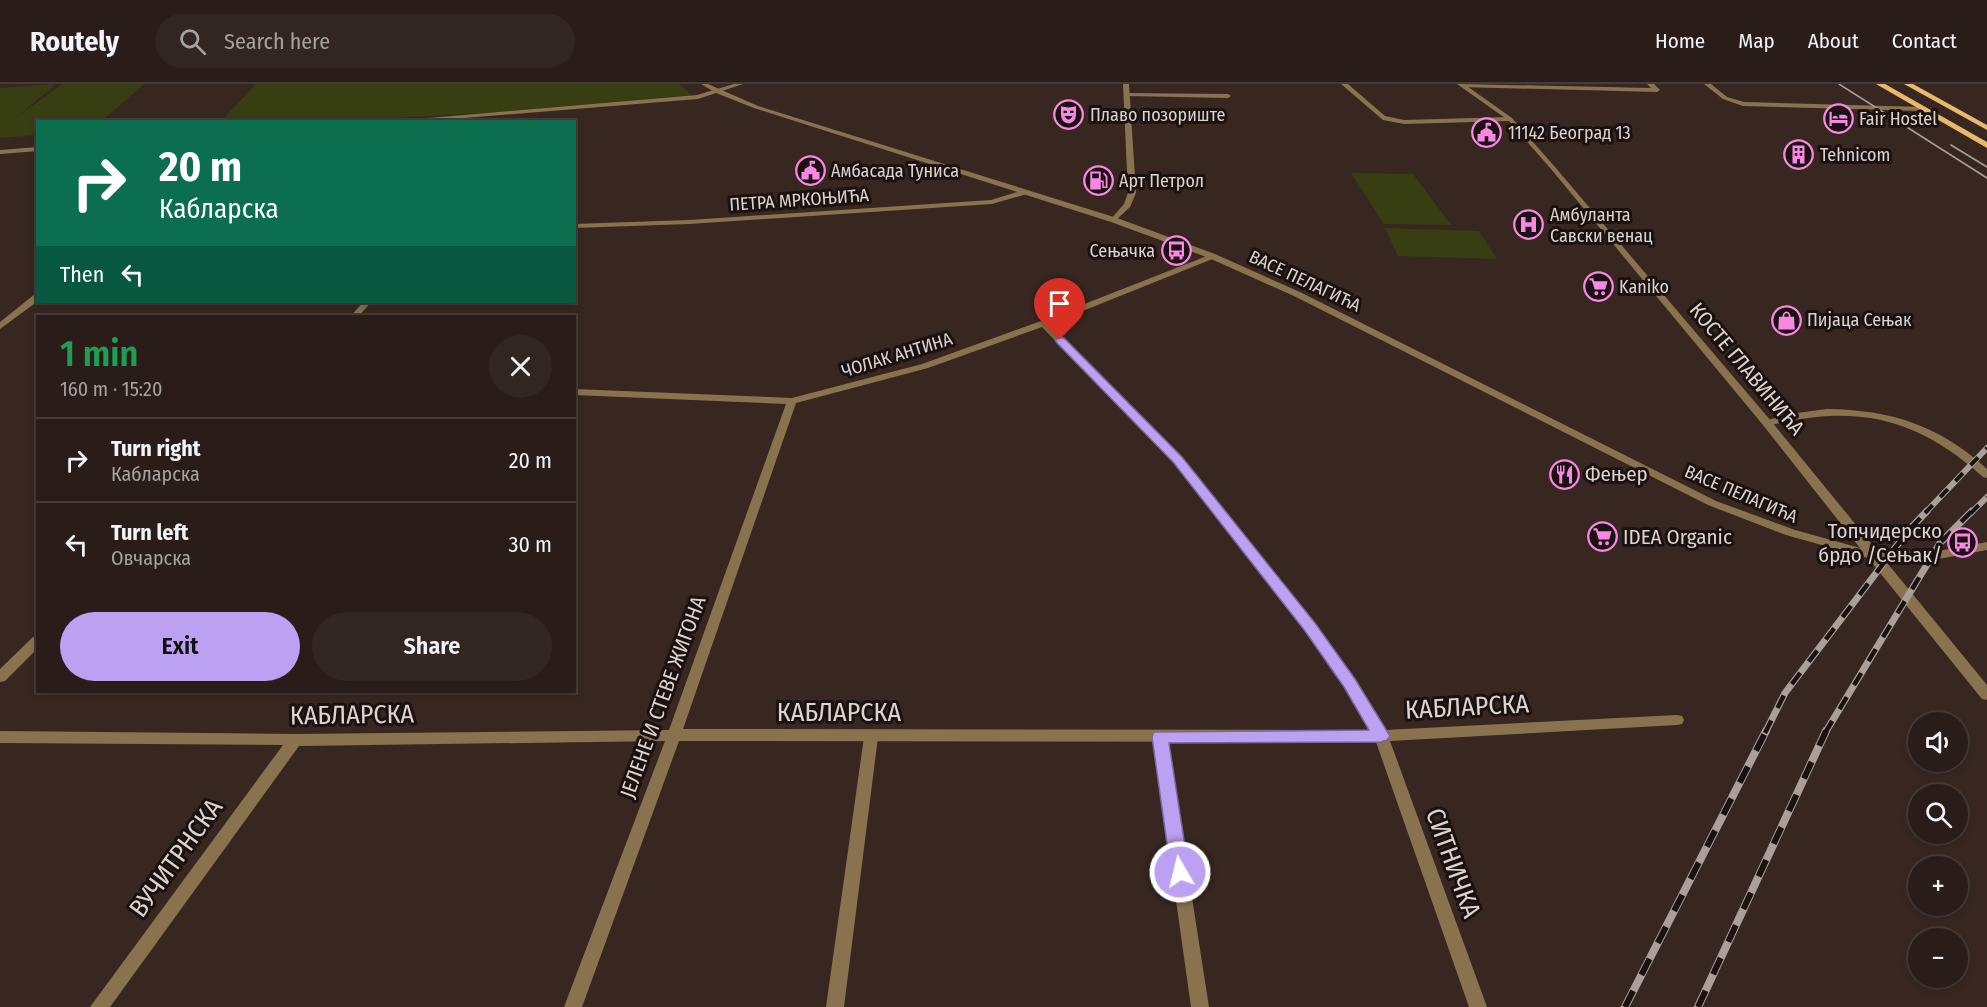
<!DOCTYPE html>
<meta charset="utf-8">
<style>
body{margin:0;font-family:"Fira Sans Condensed",sans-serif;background:#322622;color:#f1f3f6;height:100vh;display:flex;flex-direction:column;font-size:22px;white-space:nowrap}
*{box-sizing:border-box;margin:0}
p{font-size:20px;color:#a5a2a2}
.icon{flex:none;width:33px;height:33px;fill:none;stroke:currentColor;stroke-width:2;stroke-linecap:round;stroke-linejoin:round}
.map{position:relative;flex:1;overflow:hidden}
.drawer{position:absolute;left:36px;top:231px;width:540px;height:378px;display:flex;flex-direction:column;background:#2a1d19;border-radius:0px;box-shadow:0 3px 9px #0003,0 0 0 2px #463b38}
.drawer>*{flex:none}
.hud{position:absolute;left:36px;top:36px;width:540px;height:183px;border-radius:0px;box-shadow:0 3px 9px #0003,0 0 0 2px #463b38;background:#0b6e4f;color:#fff;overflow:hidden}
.buttons{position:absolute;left:1908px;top:628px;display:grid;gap:12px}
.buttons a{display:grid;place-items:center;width:60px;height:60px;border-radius:50%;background:#2a1d19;box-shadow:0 3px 9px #0003,0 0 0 2px #463b38;font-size:30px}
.pin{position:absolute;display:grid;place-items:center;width:51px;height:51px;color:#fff;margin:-62px -26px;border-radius:50% 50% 50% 0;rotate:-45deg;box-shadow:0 0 6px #0007}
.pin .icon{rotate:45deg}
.me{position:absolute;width:66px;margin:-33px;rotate:352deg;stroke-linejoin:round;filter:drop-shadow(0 0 4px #0008)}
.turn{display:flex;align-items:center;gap:21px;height:126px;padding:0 24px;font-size:27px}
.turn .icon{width:78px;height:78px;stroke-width:2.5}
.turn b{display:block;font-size:42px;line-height:51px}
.then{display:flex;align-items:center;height:57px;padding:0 24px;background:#0003;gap:12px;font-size:22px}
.round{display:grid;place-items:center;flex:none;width:63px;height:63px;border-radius:32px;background:#322622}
.head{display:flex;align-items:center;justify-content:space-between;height:102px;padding:0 24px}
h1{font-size:36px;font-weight:600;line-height:45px;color:#1e9e55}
.action{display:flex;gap:12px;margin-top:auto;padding:12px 24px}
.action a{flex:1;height:69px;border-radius:36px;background:#bca0f2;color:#111;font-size:24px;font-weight:600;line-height:69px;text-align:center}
.action a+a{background:#322622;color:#f1f3f6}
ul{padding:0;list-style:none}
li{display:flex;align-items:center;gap:18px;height:84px;padding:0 24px;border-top:2px solid #463b38}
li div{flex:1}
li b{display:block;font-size:22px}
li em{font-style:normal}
header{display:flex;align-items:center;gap:36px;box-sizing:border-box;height:84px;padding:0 30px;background:#2a1d19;border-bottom:2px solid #463b38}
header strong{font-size:28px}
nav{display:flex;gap:33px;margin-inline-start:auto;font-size:21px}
.search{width:420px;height:54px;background:#322622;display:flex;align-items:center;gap:15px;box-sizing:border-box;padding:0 21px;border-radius:33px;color:#a5a2a2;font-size:22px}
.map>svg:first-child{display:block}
</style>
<header>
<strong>Routely</strong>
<div class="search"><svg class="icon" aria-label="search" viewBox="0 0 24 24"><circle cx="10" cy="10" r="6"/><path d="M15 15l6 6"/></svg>Search here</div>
<nav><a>Home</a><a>Map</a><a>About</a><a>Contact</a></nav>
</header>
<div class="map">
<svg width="1987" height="923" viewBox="0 0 1987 923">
<rect width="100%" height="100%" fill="#382721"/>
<!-- green -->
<path fill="#363e12" d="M56 0 17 33 62 0H144L102 37 38 38 37 51 0 54V4Z
M256 0H680L691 11 526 26 352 37 220 38Z
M1351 89 1413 90 1451 141 1384 140Z
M1385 144 1479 147 1497 175 1398 172Z"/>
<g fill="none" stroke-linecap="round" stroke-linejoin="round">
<!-- service -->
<path fill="#89734f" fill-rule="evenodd" d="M1341 0H1348L1385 32 1404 36 1510 33 1513 35 1510 37 1404 40 1383 36Z
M1459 0 1651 4 1647 0H1654L1660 6 1657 8 1461 3Z
M1704 0H1711L1727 13 1744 18 1923 23 1926 25 1923 27 1743 22 1723 15Z
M1125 9 1228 10 1231 12 1228 14 1127 12Z
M1827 325C1891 326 1939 341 1987 385V394L1983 393C1915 332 1855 320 1767 342L1762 339 1763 337 1797 329Z
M1987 458V466L1933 476 1872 475 1866 471 1872 467 1933 468Z
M871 647 876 649 878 653 844 923H826L864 653 866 649Z
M1160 647 1165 649 1167 653 1209 923H1191L1153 653 1155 649Z"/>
<!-- minor -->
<path fill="#89734f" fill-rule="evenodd" d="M734 0H743L698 15 414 38H381L697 11Z
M1123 0H1129L1136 109 1130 123 1114 138 1110 136 1124 120 1128 109Z
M38 63V67L0 70V66Z
M1024 106 1028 108 1027 110 992 120 689 140 574 144V140L689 136 991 116Z
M1212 170 1216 172 1215 174 1050 240 1181 374 1315 540 1355 595 1385 646 1677 631 1682 632 1684 636 1682 640 1677 641 1390 657 1487 923H1469L1376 658 679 657 582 923H564L665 657 299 662 110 923H90L283 661 0 659V647L295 650 669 646 786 320 574 311V305L792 314 922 280 1041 237ZM1042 243 1173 378 1305 546 1345 603 1370 646 683 645 796 319 928 284Z
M35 210H38V217L0 245V238Z
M363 218H371L359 232H351Z
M38 552V564L5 597 0 598V585L33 553Z"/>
<!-- tertiary -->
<path fill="#89734f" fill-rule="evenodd" d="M701 0H708L758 22 1117 134 1215 170 1302 209 1716 417 1795 446 1860 464 1763 341 1551 85 1508 36 1457 0H1464L1512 34 1555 83 1771 337 1987 601V616L1982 615 1868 474 1786 451 1708 421 1296 213 1209 174 1111 138 754 24 716 9Z"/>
<!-- primary -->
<path fill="#e8b96d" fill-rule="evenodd" d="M1876 0H1885L1987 58V64Z
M1904 0H1913L1987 41V46Z"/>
<!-- tram -->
<path stroke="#ab9f9a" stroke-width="1.5" d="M1839 0 1987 94
M1951 61 1987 83"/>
<defs>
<path id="rail-far2" d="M1925 429 1987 364
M1971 429 1987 413"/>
<path id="rail-far1" d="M1765 649 1785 609 1908 447 1927 427
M1825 649 1940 459 1972 427"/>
<path id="rail" d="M1625 923 1766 647
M1698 923 1826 647"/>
</defs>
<!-- rail-far2 casing -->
<use href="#rail-far2" stroke="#ab9f9a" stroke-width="6"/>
<!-- rail-far1 casing -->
<use href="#rail-far1" stroke="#ab9f9a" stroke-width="7"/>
<!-- rail casing -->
<use href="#rail" stroke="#ab9f9a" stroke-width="8"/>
<!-- rail-far2 -->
<use href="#rail-far2" stroke="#1a1210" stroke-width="4" stroke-dasharray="11" stroke-linecap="butt"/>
<!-- rail-far1 -->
<use href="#rail-far1" stroke="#1a1210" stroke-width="4.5" stroke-dasharray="14" stroke-linecap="butt"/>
<!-- rail -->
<use href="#rail" stroke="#1a1210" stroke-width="6" stroke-dasharray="18" stroke-linecap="butt"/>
</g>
<!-- route -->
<path fill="#bca0f2" stroke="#7a689d" stroke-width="1.5" d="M1060 253 1064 254 1182 373 1315 539 1355 595 1390 652 1387 656 1381 658 1169 659 1189 788 1187 793 1180 796 1173 793 1171 788 1152 653 1154 648 1369 646 1344 603 1305 547 1173 378 1057 259 1055 256Z"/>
<!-- icons -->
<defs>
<symbol id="theatre-ring" viewBox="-11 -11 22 22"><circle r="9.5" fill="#1a1210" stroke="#fb86e5" stroke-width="1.5"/><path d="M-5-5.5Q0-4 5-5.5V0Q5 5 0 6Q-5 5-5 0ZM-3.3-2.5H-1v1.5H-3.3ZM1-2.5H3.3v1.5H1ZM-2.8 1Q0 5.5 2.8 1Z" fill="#fb86e5"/></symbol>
<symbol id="hotel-ring" viewBox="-11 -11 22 22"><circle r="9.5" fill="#1a1210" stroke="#fb86e5" stroke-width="1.5"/><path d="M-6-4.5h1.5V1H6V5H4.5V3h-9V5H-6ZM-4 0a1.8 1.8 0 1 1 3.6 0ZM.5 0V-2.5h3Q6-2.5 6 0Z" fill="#fb86e5"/></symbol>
<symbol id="civic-ring" viewBox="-11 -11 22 22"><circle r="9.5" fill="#1a1210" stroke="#fb86e5" stroke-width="1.5"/><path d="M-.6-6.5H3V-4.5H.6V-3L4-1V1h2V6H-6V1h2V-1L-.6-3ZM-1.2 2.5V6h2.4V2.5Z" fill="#fb86e5"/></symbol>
<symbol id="building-ring" viewBox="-11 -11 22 22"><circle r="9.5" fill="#1a1210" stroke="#fb86e5" stroke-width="1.5"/><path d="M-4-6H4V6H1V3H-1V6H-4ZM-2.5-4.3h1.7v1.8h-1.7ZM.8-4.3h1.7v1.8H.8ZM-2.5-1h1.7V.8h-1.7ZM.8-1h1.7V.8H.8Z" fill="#fb86e5"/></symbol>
<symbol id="fuel-ring" viewBox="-11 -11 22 22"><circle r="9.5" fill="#1a1210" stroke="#fb86e5" stroke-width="1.5"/><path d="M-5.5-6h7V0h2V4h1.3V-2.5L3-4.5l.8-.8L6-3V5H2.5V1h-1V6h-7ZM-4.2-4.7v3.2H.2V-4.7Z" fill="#fb86e5"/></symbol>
<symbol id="hospital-ring" viewBox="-11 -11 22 22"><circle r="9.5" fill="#1a1210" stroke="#fb86e5" stroke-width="1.5"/><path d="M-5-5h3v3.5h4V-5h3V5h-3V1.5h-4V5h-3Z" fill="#fb86e5"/></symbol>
<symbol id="bus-ring" viewBox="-11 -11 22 22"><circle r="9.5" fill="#1a1210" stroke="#fb86e5" stroke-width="1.5"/><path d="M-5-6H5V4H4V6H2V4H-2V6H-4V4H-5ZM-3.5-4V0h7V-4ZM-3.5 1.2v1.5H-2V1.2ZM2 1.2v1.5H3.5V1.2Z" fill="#fb86e5"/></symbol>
<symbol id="supermarket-ring" viewBox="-11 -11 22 22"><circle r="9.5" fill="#1a1210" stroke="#fb86e5" stroke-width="1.5"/><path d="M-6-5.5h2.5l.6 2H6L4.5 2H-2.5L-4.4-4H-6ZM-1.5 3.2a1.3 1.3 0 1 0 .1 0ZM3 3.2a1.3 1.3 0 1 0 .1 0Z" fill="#fb86e5"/></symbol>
<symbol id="shop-ring" viewBox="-11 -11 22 22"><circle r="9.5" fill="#1a1210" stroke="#fb86e5" stroke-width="1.5"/><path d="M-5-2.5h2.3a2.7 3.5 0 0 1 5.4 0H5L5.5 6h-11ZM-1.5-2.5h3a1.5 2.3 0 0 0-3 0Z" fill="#fb86e5"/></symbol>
<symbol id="restaurant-ring" viewBox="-11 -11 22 22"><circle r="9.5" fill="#1a1210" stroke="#fb86e5" stroke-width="1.5"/><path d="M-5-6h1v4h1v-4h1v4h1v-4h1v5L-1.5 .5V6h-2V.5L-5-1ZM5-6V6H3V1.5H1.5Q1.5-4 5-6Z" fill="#fb86e5"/></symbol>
</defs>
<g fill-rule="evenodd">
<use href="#theatre-ring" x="1052" y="14" width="33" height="33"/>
<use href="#hotel-ring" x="1822" y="18" width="33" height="33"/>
<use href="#civic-ring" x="1470" y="32" width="33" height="33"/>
<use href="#building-ring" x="1782" y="54" width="33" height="33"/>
<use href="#civic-ring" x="794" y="70" width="33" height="33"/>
<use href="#fuel-ring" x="1082" y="80" width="33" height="33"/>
<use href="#hospital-ring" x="1512" y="124" width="33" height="33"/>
<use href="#bus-ring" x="1160" y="150" width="33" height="33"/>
<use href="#supermarket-ring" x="1582" y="186" width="33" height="33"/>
<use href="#shop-ring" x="1770" y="220" width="33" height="33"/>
<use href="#restaurant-ring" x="1548" y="374" width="33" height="33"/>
<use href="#supermarket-ring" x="1586" y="436" width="33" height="33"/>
<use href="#bus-ring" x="1946" y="442" width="33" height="33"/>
</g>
<g text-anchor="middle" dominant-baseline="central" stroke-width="6" stroke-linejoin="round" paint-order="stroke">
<!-- far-poi labels -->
<g font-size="18" fill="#ddd2ce" stroke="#1a1210" text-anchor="start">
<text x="1090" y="31">Плаво позориште</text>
<text x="1859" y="35">Fair Hostel</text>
<text x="1508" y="49">11142 Београд 13</text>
<text x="1820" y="71">Tehnicom</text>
<text x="831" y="87">Амбасада Туниса</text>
<text x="1119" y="97">Арт Петрол</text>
<text x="1550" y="131">Амбуланта<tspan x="1550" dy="21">Савски венац</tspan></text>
<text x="1155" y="167" text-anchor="end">Сењачка</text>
<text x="1619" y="203">Kaniko</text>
<text x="1807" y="236">Пијаца Сењак</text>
</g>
<!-- far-street labels -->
<g font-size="18" fill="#ddd2ce" stroke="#1a1210">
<text transform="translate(799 116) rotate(-4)">ПЕТРА МРКОЊИЋА</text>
<text transform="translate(1305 197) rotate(25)">ВАСЕ ПЕЛАГИЋА</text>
<text transform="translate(897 271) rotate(-17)">ЧОЛАК АНТИНА</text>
<text transform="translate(1741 410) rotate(23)">ВАСЕ ПЕЛАГИЋА</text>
</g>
<!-- street labels -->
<g font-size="21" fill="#ddd2ce" stroke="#1a1210">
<text transform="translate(1747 285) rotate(50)">КОСТЕ ГЛАВИНИЋА</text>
<text transform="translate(663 613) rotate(-70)">ЈЕЛЕНЕ И СТЕВЕ ЖИГОНА</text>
</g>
<!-- poi labels -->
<g font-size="21" fill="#ddd2ce" stroke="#1a1210" text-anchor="start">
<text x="1585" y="390">Фењер</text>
<text x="1942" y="447" text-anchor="end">Топчидерско<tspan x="1942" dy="24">брдо /Сењак/</tspan></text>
<text x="1623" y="453">IDEA Organic</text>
</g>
<!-- near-street labels -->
<g font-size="26" fill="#ddd2ce" stroke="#1a1210">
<text transform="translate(1467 623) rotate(-3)">КАБЛАРСКА</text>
<text x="839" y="628">КАБЛАРСКА</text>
<text transform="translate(352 631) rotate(-1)">КАБЛАРСКА</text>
<text transform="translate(176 774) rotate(-54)">ВУЧИТРНСКА</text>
<text transform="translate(1453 779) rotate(70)">СИТНИЧКА</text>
</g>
</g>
</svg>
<div class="buttons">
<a><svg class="icon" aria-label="sound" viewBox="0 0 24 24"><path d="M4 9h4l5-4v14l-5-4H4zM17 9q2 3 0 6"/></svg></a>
<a><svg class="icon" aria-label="search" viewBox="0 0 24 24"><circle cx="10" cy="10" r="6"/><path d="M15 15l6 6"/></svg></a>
<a>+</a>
<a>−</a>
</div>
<div class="pin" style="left:1060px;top:256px;background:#d93025"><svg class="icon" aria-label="arrive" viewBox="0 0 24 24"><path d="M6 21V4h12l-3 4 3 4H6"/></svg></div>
<svg class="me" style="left:1180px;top:788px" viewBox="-20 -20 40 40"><circle r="17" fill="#bca0f2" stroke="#fff" stroke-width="3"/><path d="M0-11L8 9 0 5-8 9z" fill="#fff"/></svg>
<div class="hud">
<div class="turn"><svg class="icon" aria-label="right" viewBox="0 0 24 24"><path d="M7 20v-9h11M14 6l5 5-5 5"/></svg><div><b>20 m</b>Кабларска</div></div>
<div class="then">Then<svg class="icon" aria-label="left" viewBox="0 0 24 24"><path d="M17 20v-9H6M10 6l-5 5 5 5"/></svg></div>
</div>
<section class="drawer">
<div class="head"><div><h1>1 min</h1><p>160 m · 15:20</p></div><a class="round"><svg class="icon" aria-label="close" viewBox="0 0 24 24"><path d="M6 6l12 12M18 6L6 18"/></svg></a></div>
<ul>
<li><svg class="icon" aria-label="right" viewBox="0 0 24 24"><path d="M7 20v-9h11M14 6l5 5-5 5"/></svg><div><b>Turn right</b><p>Кабларска</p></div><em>20 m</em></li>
<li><svg class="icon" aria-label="left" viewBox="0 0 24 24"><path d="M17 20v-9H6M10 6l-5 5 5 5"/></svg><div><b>Turn left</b><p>Овчарска</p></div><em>30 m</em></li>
</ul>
<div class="action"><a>Exit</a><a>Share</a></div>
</section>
</div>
